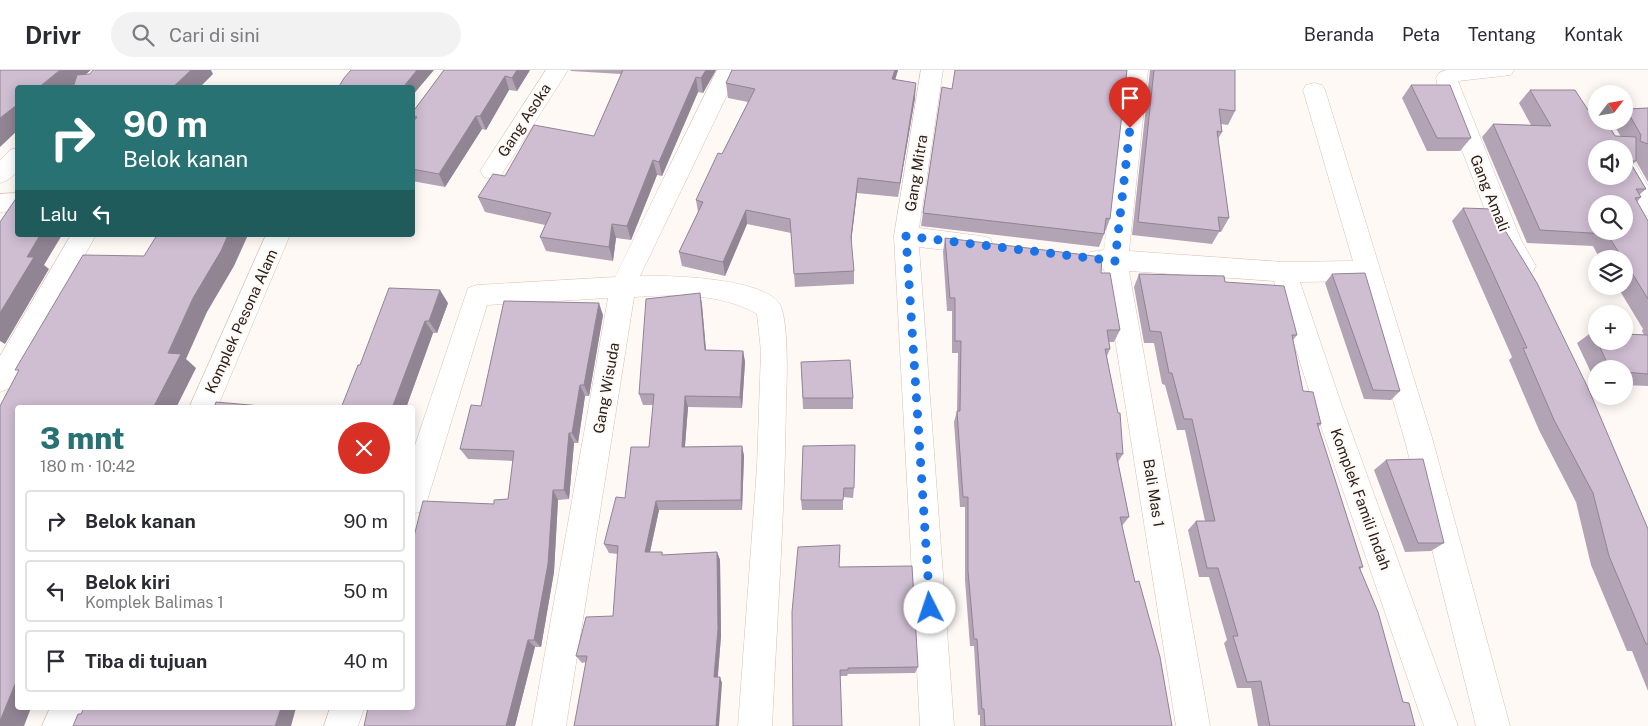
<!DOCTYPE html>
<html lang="id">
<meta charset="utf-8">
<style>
body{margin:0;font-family:"Public Sans",sans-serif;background:#f2f2f3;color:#2b2b33;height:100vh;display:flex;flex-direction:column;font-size:19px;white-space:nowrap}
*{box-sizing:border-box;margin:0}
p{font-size:16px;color:#7c7c81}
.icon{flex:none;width:28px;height:28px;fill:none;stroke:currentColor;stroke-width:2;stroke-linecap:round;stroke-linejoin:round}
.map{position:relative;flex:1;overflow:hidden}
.details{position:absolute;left:15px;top:335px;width:400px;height:305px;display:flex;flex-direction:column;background:#fff;border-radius:5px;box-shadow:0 2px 12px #0003}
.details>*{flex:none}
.guide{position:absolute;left:15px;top:15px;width:400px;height:152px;border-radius:5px;box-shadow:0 2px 12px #0003;background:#287273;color:#fff;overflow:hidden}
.needle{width:32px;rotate:59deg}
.buttons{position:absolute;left:1588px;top:15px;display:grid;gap:10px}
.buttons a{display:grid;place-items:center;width:45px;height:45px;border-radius:50%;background:#fff;box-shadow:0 2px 12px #0003;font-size:25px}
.pin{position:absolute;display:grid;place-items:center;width:42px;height:42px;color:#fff;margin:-51px -21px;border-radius:50% 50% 50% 0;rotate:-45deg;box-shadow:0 0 5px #0007}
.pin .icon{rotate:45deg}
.me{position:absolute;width:55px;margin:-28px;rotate:356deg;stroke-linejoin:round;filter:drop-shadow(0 0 4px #0008)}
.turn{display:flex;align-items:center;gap:18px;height:105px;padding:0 25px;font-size:22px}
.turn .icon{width:65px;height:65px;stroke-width:2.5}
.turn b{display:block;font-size:35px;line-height:42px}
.then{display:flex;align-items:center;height:48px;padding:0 25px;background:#0003;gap:10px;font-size:19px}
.round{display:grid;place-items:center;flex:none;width:52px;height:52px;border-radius:26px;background:#f2f2f3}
.summary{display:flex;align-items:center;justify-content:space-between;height:85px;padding:0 25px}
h1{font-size:30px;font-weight:800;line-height:38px;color:#287273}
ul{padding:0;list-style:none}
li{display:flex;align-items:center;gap:15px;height:62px;margin:0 10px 8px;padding:0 15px;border:2px solid #e1e1e2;border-radius:5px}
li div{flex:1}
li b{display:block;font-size:19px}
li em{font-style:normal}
header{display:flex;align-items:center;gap:30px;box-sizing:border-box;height:70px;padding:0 25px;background:#fff;border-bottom:1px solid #e1e1e2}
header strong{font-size:24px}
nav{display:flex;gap:28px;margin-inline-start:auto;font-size:18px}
.search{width:350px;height:45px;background:#f2f2f3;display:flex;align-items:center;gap:12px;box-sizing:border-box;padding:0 18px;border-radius:28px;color:#7c7c81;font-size:19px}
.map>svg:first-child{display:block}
</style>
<header>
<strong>Drivr</strong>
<div class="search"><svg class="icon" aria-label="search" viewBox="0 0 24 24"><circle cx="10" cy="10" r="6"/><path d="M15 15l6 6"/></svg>Cari di sini</div>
<nav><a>Beranda</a><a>Peta</a><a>Tentang</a><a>Kontak</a></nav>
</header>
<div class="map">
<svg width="1648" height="656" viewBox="0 0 1648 656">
<rect width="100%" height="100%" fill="#fff9f6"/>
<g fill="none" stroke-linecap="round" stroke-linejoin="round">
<defs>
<path id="minor" d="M546 0H568L500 107 492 109 484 107 480 101 484 95Z
M717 0H739L640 206C670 205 761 208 779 233 789 248 787 311 786 330 785 439 777 548 772 656H738L757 397 761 281 757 244C722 223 673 224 634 227L566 656H532L608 228 487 235 427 431 422 441 412 444V384L468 218 477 215 615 207Z
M921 0H943L919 158 981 166 990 168 993 175 990 182 981 184 919 177 954 656H920L894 166Z
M1126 0H1148L1129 181 1284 192 1353 191 1303 20 1306 15 1314 13 1322 15 1325 20 1433 371 1510 656H1476L1405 371 1358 211 1300 212 1342 336 1458 656H1424L1314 336 1274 211 1129 201 1210 656H1176L1104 199 1090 196 1087 189 1090 182 1104 180Z
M1446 0H1514L1511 5 1458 11 1521 170 1536 196 1532 203 1523 206 1514 203 1497 171 1438 18 1436 8 1439 3Z
M18 78V101L8 110 0 113V90L10 80Z
M1624 86 1632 88 1648 116V146L1640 143 1619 106H1624Z
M18 123V141L0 142V124Z
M71 165H96L10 318 0 322V286Z
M266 165H290L217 338H189Z
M50 638H84L76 656H42Z
M330 638H364L358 656H324Z"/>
</defs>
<!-- minor casing -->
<use href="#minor" stroke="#dbbfb4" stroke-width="1"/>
<!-- minor -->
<use href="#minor" fill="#fff" fill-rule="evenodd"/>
</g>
<!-- wall -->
<path fill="#b2a3b5" d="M444 0H530L517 21 509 20 486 60 482 59 445 117 412 111V40L415 39Z
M570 0H716L703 23 698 22 662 106 657 105 631 170 616 168 613 191 546 181 540 167 545 155 485 142 478 127 505 106 594 66 621 4 571 1Z
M732 0H898L895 9 915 28 898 127 857 123 851 172 854 201V214L795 217 791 163 747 154 725 206 682 196 679 182 698 142 696 130 722 84 748 32 728 28 726 13Z
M1150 0H1235V41L1228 55 1221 54 1222 62 1218 69 1229 148 1221 162H1219L1212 174 1132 165Z
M1411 15 1471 68 1460 81H1427L1402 28Z
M942 17 1110 149 1099 177 921 156Z
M1530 20 1588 40 1615 66 1621 67 1613 53 1614 51H1624V42L1626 39 1648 38V112L1636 91 1632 95 1646 119 1639 125 1641 127 1637 132 1648 151V316L1624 315V299H1596V313L1577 273 1592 262H1596V271H1624L1644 265 1642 261 1643 259 1617 216H1624V189H1600L1593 176 1527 173 1482 67 1493 54 1531 55 1519 33Z
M1463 138 1648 459V621L1632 581H1627L1591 495 1576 432 1539 360 1509 290 1512 287 1452 151Z
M945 168 1101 203 1120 260 1114 272H1109L1110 279 1107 286 1123 384 1118 392 1129 447 1122 456 1135 512 1172 656H980V645H978L974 576H970L965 510V437H960L954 352 957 341 958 283H952V241H947L943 182Z
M1139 204 1225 212 1297 265 1293 270 1303 321 1321 354 1318 357 1363 497 1360 499 1403 632 1415 656H1258L1251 618H1237L1224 573 1227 570 1209 507H1199L1188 460 1196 451H1205L1185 360H1177L1165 315 1162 314 1154 273H1144L1134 217Z
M1332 204 1400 321 1391 330 1364 329 1325 213Z
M700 223 702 235 706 280 743 281 745 292 742 338 688 337 685 377 742 376 744 386 742 440H659L650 482H662L663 485 717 482 720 490 721 566 718 607 722 613 586 592 582 593 576 586 613 546 618 484 609 483 604 474 649 377 653 335H643L639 324Z
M448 233 437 263H433L406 338H341L360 295Z
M603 245 589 326H585L578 373H574L569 429 558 430 554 502 541 577H535L515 656H364L494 434 508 429 513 391 468 389 460 379 481 336Z
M801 292 853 328V339H803Z
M803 376 854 418 853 428 843 427V440H802L801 430Z
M1386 390 1444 473 1431 481 1405 482 1374 400Z
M839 497 918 597 915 603 848 604 847 606H840L793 656Z"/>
<!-- shaded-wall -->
<path fill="#918493" d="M60 0H91L70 18H38Z
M191 0H211L213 4 199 18H172Z
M417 0H434L412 26V18H404V16Z
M517 0H530L517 21 512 8Z
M706 0H716L703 23 701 8Z
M895 0H898L891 24 892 9Z
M505 6 509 20 486 60 480 46Z
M696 7 698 22 662 106 659 92Z
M916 13 915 28 898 127 900 113Z
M18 34V60L0 77V48Z
M476 46 482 59 445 117 439 104Z
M653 90 657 105 631 170 627 156Z
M858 108 857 123 850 181 851 167Z
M746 140 747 154 725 206 723 192Z
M612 154 616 168 613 191 609 177Z
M40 165H62L44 195 49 199 5 274 0 271V243L27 187Z
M228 165H248L234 196 207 242 186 289 196 298 176 338H153L168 283 193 228Z
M440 220 448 233 437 263 429 251Z
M700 223 702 235 707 292 705 280Z
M599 233 603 245 589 326 584 315Z
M425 251 433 263 406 338H392Z
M743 281 745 292 742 338 740 327Z
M580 315 585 326 578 373 572 363Z
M685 326 688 337 684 387 682 377Z
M569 363 574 373 569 429 564 420Z
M742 376 744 386 742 440 741 430Z
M553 420 558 430 554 502 541 577 534 570Z
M656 431 659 440 648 491 645 482Z
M717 482 720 490 721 566 717 613 714 607Z
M528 570 535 577 515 656H506Z
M17 607 18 638H31L24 656H0V651Z
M720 607 722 613 719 656H716Z
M281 638H296L291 656H275Z"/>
<!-- building -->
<path fill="#cfbdd2" stroke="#918493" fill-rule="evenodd" d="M0 0H60L38 18H18V34L0 48Z
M93 0H191L172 18H73L77 5 90 4Z
M351 0H417L404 16V18H338L344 8Z
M444 0H517L512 8 505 6 480 46H476L439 104 412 99V53L417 47 412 46V40L415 39Z
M623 0H706L701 8 696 7 659 92 653 90 627 156 612 154 609 177 540 167 551 143 478 127 493 104 505 106 534 55 594 66Z
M732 0H895L892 9 916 13 900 113 858 108 851 167 854 201 794 204 790 149 746 140 723 192 679 182 703 132 696 130 718 83 722 84 755 19 726 13Z
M955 0H1127L1110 149 1106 148 1104 164 923 143 942 17 952 19Z
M1154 0H1235V41L1219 39 1222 62 1217 61 1229 148 1218 147 1220 161 1138 152Z
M1411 15H1450L1471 68H1437Z
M1530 20H1575L1588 40H1596V51H1606L1615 66 1636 67V91H1632L1631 94 1646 119H1636L1641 127 1635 128 1648 151V229L1624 190V189H1623L1607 164 1540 160 1493 54 1551 56ZM1596 79H1624V106H1596ZM1596 134H1624V161H1596Z
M1648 38V74L1640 71 1641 65 1626 39Z
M17 127H18V165H40L27 187H34L0 243V152Z
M1463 138 1492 139 1537 213 1588 318 1648 459V574H1646L1609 486 1593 423 1554 350 1523 278H1527Z
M157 165H228L221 181 193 228 168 283 181 284 153 338H18V607L0 651V336L19 300H15L83 185 144 186Z
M945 168 1102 187 1101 203H1110L1120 260H1107L1110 279H1105L1118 343H1120L1123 384 1116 383 1129 447H1120L1135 512 1139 511 1160 587 1172 656H985L984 639H982L977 569H974L968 501V427H963L957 341H960L961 271H955V228H950Z
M1365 203 1400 321 1373 320 1332 204Z
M1139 204 1224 206 1225 212 1284 216 1297 265H1292L1303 321 1313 322 1321 354 1317 353 1363 497H1359L1378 542 1403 632 1409 633 1415 656H1270L1261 611 1247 612 1233 566H1238L1218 498H1207L1196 451H1215L1192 349H1184L1172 303H1169L1161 262 1150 261Z
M389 218 440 220 429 251H425L392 338H341L358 295H360Z
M700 223 705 280 743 281 740 327 685 326 682 377 742 376 741 430 656 431 645 482H662V485L717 482 718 559 714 607H720L716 656H574L587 586H576L586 547 613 546 618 476 604 474 616 427 625 428 631 377H649L654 324H639L646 229Z
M504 231 599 233 584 315H580L572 363H569L564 420H553L548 494 534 570H528L506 656H364L368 638H412V474L423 431 494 434V430L508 429 514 381 460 379 471 335 481 336Z
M1592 262H1596V270Z
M1624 264 1648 265V304L1624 302V299H1610L1597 271H1624Z
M850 290 853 328H803L801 292Z
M216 332 284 338H214Z
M855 375 854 418H844L843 430H801L803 376Z
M1423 389 1444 473H1418L1386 390Z
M840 475 839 497 912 496 918 597 848 598V600H840L842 656H793L792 542 798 477Z
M84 638H281L275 656H73L78 644H81Z"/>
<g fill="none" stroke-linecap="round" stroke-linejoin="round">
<!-- route -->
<path stroke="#1a73e8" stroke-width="9" stroke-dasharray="0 16.2" d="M930 538 906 166 1115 191 1130 58"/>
</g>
<g text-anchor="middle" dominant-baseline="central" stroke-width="4" stroke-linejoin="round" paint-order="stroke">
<!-- street labels -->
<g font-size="15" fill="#2b201c" stroke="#fff9f6">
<text transform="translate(524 50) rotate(-57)">Gang Asoka</text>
<text transform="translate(916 103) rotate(-81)">Gang Mitra</text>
<text transform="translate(1490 123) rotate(68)">Gang Amali</text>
<text transform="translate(241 251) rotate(-66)">Komplek Pesona Alam</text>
<text transform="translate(606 318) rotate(-80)">Gang Wisuda</text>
<text transform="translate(1154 423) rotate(81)">Bali Mas 1</text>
<text transform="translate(1361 429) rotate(70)">Komplek Famili Indah</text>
</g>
</g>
</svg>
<div class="buttons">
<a><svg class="needle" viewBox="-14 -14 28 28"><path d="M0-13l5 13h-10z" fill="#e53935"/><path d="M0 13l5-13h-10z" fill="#7c7c81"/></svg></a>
<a><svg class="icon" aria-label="sound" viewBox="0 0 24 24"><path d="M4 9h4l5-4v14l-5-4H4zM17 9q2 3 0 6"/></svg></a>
<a><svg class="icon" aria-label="search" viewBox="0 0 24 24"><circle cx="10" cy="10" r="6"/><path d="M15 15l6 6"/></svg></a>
<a><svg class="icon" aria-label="layers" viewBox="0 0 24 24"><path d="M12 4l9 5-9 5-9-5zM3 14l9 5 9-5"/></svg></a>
<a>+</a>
<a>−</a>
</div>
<div class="pin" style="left:1130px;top:58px;background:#d93025"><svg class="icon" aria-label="arrive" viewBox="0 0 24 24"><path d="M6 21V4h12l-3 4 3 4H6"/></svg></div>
<svg class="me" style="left:930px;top:538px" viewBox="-20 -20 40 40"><circle r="19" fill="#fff"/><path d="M0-13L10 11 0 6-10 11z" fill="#1a73e8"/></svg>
<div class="guide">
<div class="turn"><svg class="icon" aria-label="right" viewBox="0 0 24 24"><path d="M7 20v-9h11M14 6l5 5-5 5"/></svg><div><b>90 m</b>Belok kanan</div></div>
<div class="then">Lalu<svg class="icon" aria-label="left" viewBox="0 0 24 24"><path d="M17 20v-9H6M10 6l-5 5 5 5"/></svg></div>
</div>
<section class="details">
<div class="summary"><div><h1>3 mnt</h1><p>180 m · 10:42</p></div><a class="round" style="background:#d93025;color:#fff"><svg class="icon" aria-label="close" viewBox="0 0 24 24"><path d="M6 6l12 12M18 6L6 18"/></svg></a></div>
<ul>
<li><svg class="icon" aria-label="right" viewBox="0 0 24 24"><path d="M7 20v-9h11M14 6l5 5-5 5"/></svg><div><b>Belok kanan</b></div><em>90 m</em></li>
<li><svg class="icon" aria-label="left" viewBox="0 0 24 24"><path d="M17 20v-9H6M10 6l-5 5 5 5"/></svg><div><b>Belok kiri</b><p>Komplek Balimas 1</p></div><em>50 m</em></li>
<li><svg class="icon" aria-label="arrive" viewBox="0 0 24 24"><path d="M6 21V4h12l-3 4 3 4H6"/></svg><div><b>Tiba di tujuan</b></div><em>40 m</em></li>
</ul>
</section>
</div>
